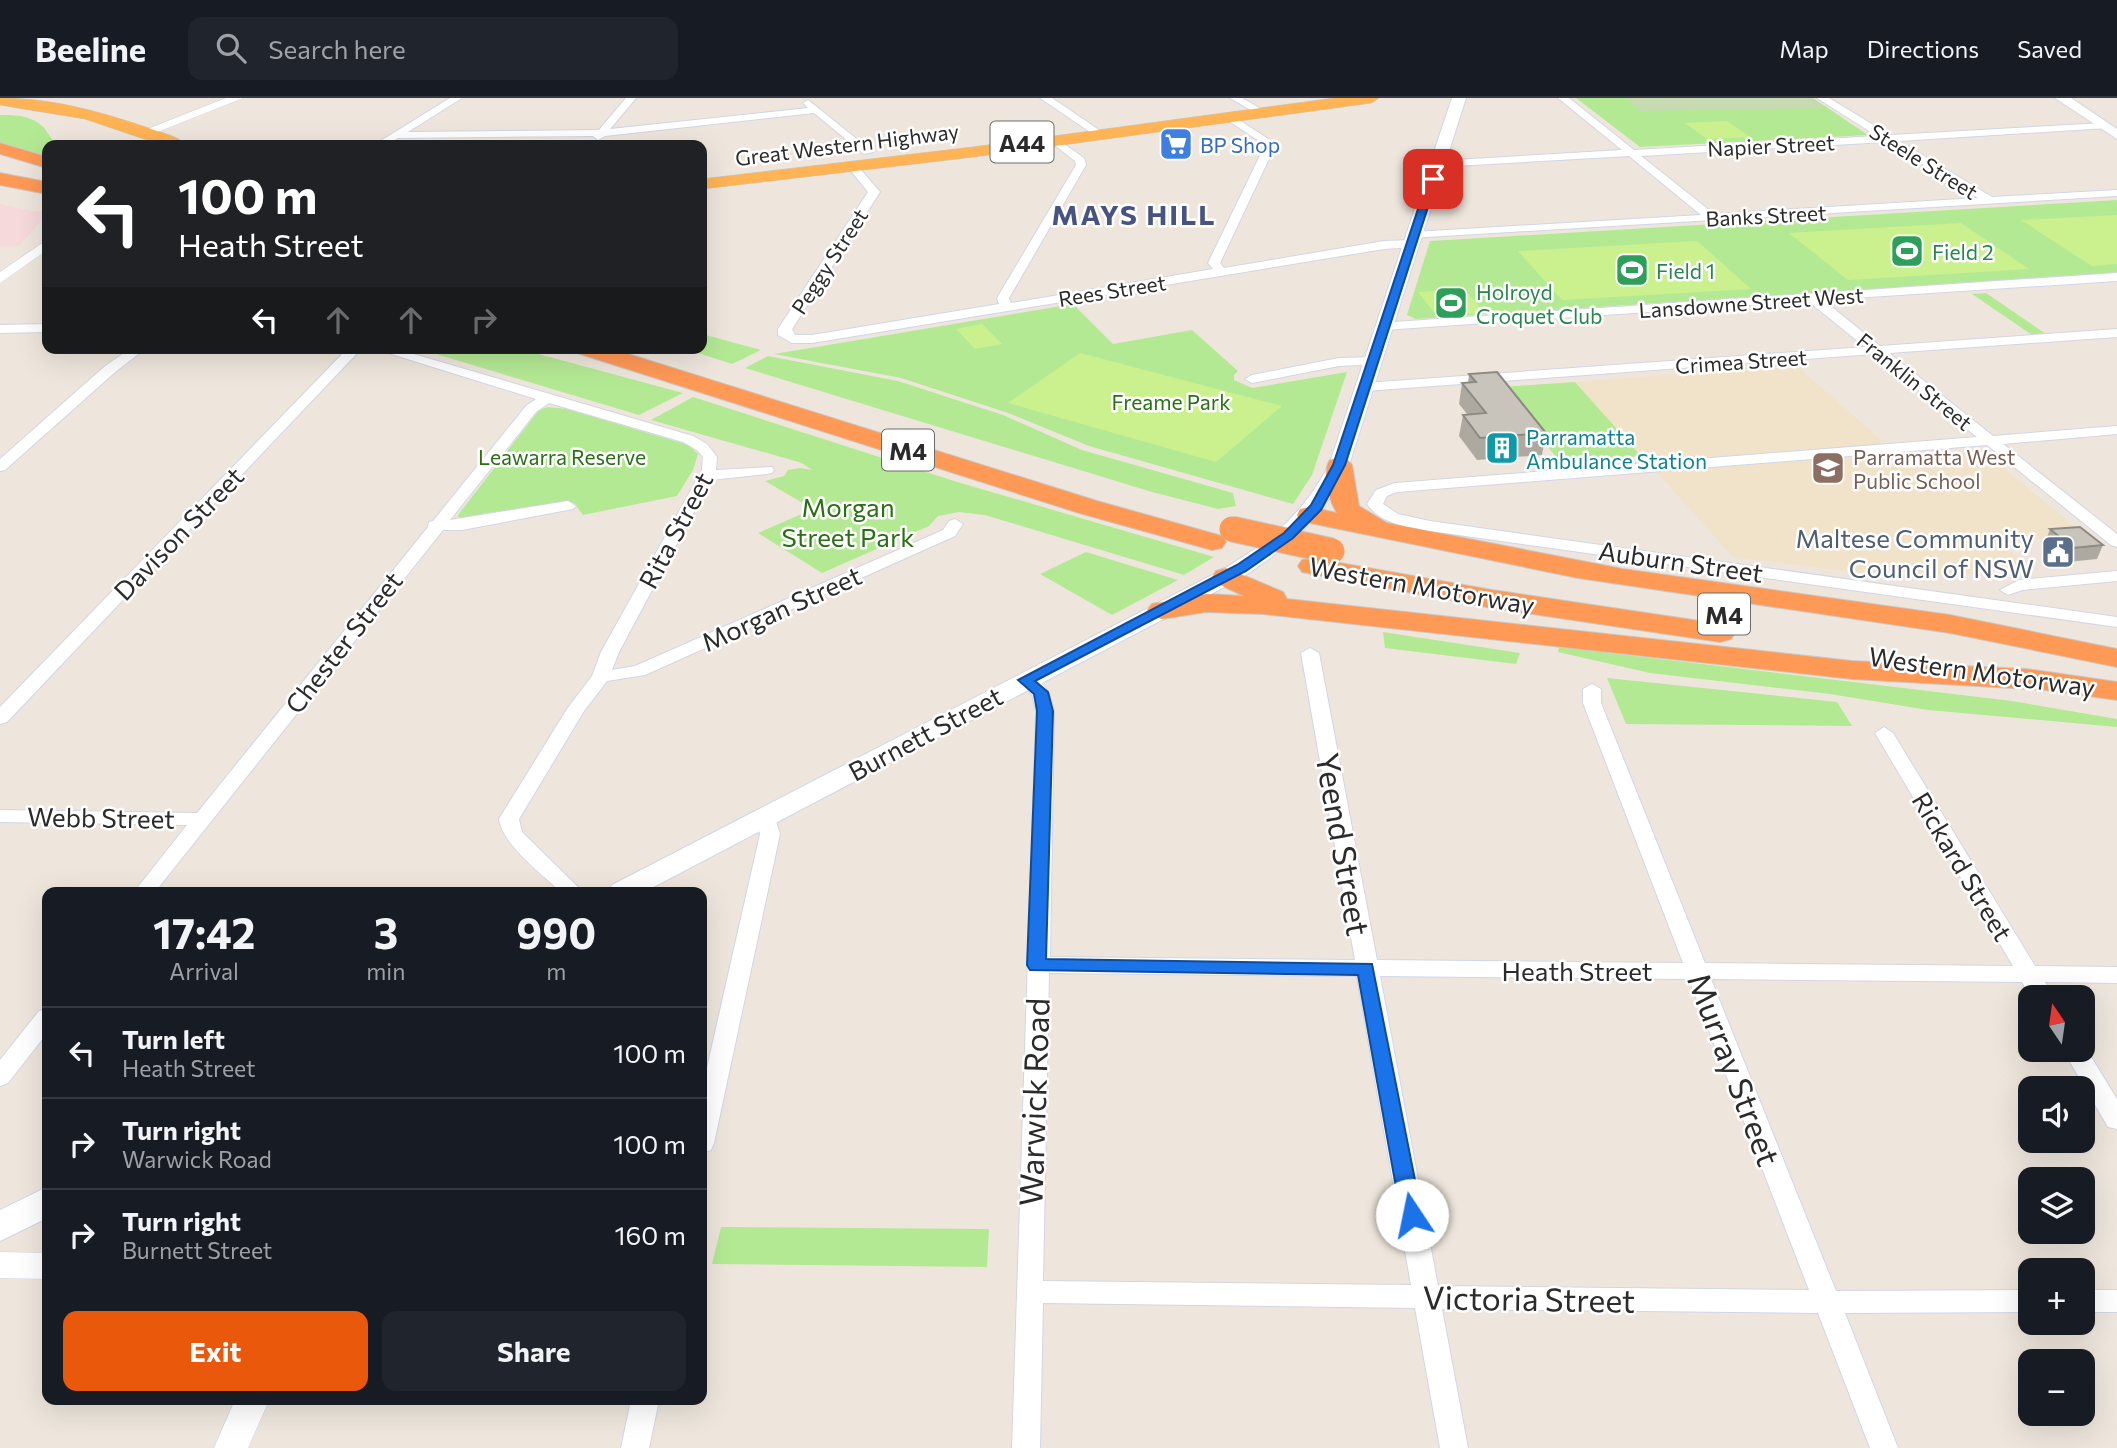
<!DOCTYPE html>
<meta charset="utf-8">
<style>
body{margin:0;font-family:Commissioner,sans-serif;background:#20242c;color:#f1f3f6;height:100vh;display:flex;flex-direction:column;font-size:26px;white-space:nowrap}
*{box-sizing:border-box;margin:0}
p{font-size:23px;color:#9ea1a6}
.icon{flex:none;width:38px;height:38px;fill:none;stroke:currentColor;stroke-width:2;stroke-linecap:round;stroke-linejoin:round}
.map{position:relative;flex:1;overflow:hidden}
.sheet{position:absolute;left:42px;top:789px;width:665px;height:518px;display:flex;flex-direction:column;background:#171b24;border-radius:14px;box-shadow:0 7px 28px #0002}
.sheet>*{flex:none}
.banner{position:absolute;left:42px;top:42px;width:665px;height:214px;border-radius:14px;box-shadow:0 7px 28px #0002;background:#202124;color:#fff;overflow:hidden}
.needle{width:46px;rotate:347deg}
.fabs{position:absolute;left:2018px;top:887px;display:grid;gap:14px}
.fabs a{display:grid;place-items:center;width:77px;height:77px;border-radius:14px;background:#171b24;box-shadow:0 7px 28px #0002;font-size:35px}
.pin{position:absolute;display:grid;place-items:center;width:60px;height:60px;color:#fff;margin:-30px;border-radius:14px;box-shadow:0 4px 10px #0006}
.me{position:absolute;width:77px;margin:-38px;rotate:349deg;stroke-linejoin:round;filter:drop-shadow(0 0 5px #0008)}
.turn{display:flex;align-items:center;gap:24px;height:147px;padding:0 21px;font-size:32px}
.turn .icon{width:91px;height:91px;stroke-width:2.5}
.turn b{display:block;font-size:49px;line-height:60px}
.lanes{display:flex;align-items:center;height:66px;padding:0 21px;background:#0003;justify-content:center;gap:35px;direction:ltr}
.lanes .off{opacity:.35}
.eta{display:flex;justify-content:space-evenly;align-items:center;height:119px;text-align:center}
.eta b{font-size:42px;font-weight:700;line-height:49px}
.primary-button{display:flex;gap:14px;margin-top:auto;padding:14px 21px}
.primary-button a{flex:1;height:80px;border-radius:14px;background:#ea580c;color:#fff;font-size:28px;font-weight:700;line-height:80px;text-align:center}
.primary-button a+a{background:#20242c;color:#f1f3f6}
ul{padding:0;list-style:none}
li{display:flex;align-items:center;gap:21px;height:91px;padding:0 21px;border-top:2px solid #363941}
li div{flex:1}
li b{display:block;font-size:26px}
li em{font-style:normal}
header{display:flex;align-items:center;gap:42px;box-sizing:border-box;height:98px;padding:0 35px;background:#171b24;border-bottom:2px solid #363941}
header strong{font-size:33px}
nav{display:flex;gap:38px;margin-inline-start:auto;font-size:24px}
.search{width:490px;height:63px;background:#20242c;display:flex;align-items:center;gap:18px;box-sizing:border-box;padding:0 24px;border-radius:14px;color:#9ea1a6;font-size:26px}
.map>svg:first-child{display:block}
</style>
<header>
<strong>Beeline</strong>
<div class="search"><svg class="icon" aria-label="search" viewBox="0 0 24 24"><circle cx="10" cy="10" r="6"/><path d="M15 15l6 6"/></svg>Search here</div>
<nav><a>Map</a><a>Directions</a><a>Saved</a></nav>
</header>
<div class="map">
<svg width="2117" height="1350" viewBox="0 0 2117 1350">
<rect width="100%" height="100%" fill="#eee6dc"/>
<!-- education -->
<path fill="#f1e3ca" d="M1796 267 1903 361 1984 354 2085 437 2000 444 2029 470 1910 481 1733 459 1575 284Z"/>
<!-- medical -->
<path fill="#f5d9db" d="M0 106 31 113H47V116L19 148H0Z"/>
<!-- green -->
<path fill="#b4e994" d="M1576 0H1813L1868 37 1640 49Z
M0 17C16 17 32 17 44 30 50 37 52 44 60 47H47V59L0 55Z
M2117 102V175L1416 221 1407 217 1430 143Z
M1986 195 2046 236 2032 237 1972 196Z
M1073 206 1113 246 1192 232 1238 273 1234 277V282L1252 290 1347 274 1312 377 1293 406 1089 348 1008 315 901 280 774 256Z
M702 236 761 252 732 266 682 250H702Z
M416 250H516L683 295 639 317Z
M768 258 898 283 1003 317 1082 352 1233 395 1236 408 1218 411 1152 394 745 270Z
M1575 284 1641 358 1560 364 1500 289Z
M693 299 954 383 1214 459 1184 477 985 417 959 414 938 418 929 428 822 475 758 435 813 411 765 383 784 378 788 372 800 370 812 372 802 365 651 322Z
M548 309 567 311 688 347 698 356 693 372 677 398 583 417 574 405 569 404 459 420 458 417 539 312Z
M1086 454 1178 482 1112 517 1040 476Z
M1383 534 1520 555 1516 566 1385 550Z
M1559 549 2012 603 2117 621V629L1928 612 1830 596 1650 575 1558 554Z
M1607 580 1837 604 1852 628 1626 626Z
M721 1129 989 1131 987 1169 712 1166Z"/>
<!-- cemetery -->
<path fill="#c7dab2" d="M1627 0H1811L1826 10 1641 13Z"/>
<!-- pitch -->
<path fill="#cbf18f" d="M1727 23 1750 39 1707 41 1685 25Z
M2117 117V166L2092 168 2021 122Z
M1961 125 2029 171 1848 182 1789 135Z
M1697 143 1751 191 1562 202 1518 153Z
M1464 191 1485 215 1437 218 1418 194Z
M982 226 1002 246 975 251 956 231Z
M1080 255 1282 308 1216 364 1008 305Z"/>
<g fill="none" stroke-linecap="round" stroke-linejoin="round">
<defs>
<path id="minor" d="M450 0H462L408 34 599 32 626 0H636L610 31 808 10 803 5 808 2 873 54 864 56 814 15 605 38 598 42 593 38 398 40 386 47H374Z
M1040 0H1052L1102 34 1093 36Z
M1230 0H1242L1263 12 1254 14Z
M1558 0H1569L1634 52 1877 38 1817 0H1829L1890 37 2104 25 2108 26V30L1899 43 1992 99 2117 92V98L1410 140V136L1414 134 1701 117 1629 58 1438 69 1433 66 1438 63 1622 52ZM1886 44 1978 100 1714 116 1641 58Z
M1230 16 1276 46 1220 165 1224 170 1384 143 1411 142 1417 146 1415 149 1384 151 812 245H792L778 237V231L868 94 847 68 852 65 856 66 880 94 792 231 795 237H812L999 206 997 200 1076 67 1075 63 1052 45 1051 43 1056 40 1084 60 1086 67 1009 200 1011 205 1213 171 1208 165 1265 47 1226 21 1225 19Z
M2117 175V183L1823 202 1880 248 2117 231V239L1889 255 1993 338 2117 328V336L2003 346 2117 436V449L2111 447 1987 347 1397 394 1387 398 1383 406 1398 416 1430 423 2117 519V529L1430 433C1406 428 1382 427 1367 406L1376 392 1395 385 1977 339 1874 256 1365 293 1358 289 1365 285 1865 249 1808 203 1384 232 1379 231V225Z
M47 226V234L0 235V227Z
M131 250H146L114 275 5 372 0 373V361L104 269Z
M348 250H362L7 624 0 626V609Z
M372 250H393L693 338 707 346 717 359 716 372 772 369 774 372 772 375 767 376 711 382 619 554 612 572 635 568 943 432 949 423 955 421 963 426 955 438 645 577 607 583 584 613 519 721 522 734 583 794H561C543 777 502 746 499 721L567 611 592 578 601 554 702 372 703 359 697 352 683 344 549 305 536 314 450 422 568 403 576 408 573 411 462 432H443L155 794H134L187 727 0 724V712L197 715 428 429 429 424 433 423 526 308 536 301Z
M1374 259 1381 263 1379 266 1339 268 1252 285 1245 281 1252 277 1339 260Z
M2117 473V483L2022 492 2008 497 2000 492 2019 482Z
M1310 550 1319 555 1377 862 1683 865 1583 605V591L1592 586 1601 591V605L1705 865 2013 868 1875 635 1884 629 1893 635 2035 868 2117 869V885L2045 884 2054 900H2031L2022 884 1711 881 1836 1193 2030 1192V1214L1845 1215 1898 1350H1870L1818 1215 1442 1211 1468 1350H1440L1415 1210 1043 1205 1040 1350H1012L1036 613 1032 596 1016 582 1025 577C1045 581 1050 595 1054 613L1050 859 1355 862 1301 555ZM1049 875 1357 878 1411 1187 1043 1183ZM1380 878 1689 881 1809 1192 1438 1188Z
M766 712 773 714 780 736 714 1045 711 1052 702 1055V992L760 736 756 718 759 714Z
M47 911V935L8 985 0 988V962L39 913Z
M2083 946 2117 1001V1031L2108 1029 2063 952H2082Z
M2082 1192H2117V1214H2082Z
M631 1302H659L649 1350H621Z"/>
<path id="tertiary" d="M226 0H243L150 37 140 34Z
M47 142V152L0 185V174Z
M0 1154 47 1155V1181L0 1180Z
M235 1302H269L248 1350H214Z"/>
<path id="secondary" d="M1452 0H1466L1349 367C1320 423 1287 452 1234 484L644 794H608L612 787 1218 474C1268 445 1301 419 1329 367Z
M2055 0H2071L2117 31V41Z
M47 1089V1120L0 1143V1112Z"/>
<path id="trunk" d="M0 0C52 0 102 14 151 31 162 35 178 38 186 47H162L85 21 0 7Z
M1335 0H1379L1371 5 973 59 702 91V81L973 49Z"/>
<path id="motorway" d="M0 45 47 59V70L0 56Z
M0 75 47 84V96L0 87Z
M574 250H609L1097 403 1222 438 1226 444 1222 450 1212 452 1079 415 577 255Z
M1339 359 1348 362 1352 367 1359 408 1387 425 1623 471 1950 517 2117 551V569L1950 535 1578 480 1300 423 1297 417 1300 411 1310 409 1337 415C1329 402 1321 375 1330 362Z
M1312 460 1492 492 1720 526 1731 529 1735 535 1731 541 1720 544 1492 510 1302 474 1298 468 1302 462Z
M1226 470 1283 494 1287 501 1852 563 2026 571 2117 584V602L2046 592 1852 581 1263 516 1206 514 1162 521 1152 518 1147 512 1152 506 1206 496 1244 498 1216 485 1212 479 1216 473Z"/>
</defs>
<!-- minor casing -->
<use href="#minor" stroke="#d1d6e5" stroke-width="2"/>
<!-- tertiary casing -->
<use href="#tertiary" stroke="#d1d6e5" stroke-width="1"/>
<!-- secondary casing -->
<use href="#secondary" stroke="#d1d6e5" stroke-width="2"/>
<!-- trunk casing -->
<use href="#trunk" stroke="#c8c8c8" stroke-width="1"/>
<!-- motorway casing -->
<use href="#motorway" stroke="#c8c8c8" stroke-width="2"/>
<!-- minor -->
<use href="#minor" fill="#fff" fill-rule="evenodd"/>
<!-- tertiary -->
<use href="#tertiary" fill="#fff" fill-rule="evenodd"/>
<!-- secondary -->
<use href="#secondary" fill="#fff" fill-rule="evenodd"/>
<!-- trunk -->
<use href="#trunk" fill="#feb454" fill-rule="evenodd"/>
<!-- motorway -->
<use href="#motorway" fill="#ff9956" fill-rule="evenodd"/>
<defs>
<path id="motorway-bridge" d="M1232 431 1332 453"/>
</defs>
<!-- motorway-bridge casing -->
<use href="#motorway-bridge" stroke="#c8c8c8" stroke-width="27" stroke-linecap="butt"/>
<!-- motorway-bridge -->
<use href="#motorway-bridge" stroke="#ff9956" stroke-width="25"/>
</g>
<!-- wall -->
<path fill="#ada9a1" d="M1469 276 1546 335 1542 357 1477 362 1459 338 1463 317 1467 316 1459 306 1462 285H1468Z
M2050 431 2103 447 2097 461 2067 464 2045 445Z"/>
<!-- building -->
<path fill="#c9c4bb" stroke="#8d8983" stroke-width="2" d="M1497 274 1546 335 1480 340 1463 317 1486 315 1462 285 1476 284 1469 276Z
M2080 429 2103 447 2073 450 2050 431Z"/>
<!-- route -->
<path fill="#1a73e8" stroke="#114b97" stroke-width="2" d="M1433 78 1437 81 1345 367 1321 412 1293 440 1246 473 1035 583 1048 594 1053 613 1046 861 1372 866 1422 1117 1419 1123 1412 1125 1404 1123 1401 1117 1358 877 1030 872 1027 867 1037 613 1034 596 1018 582 1237 467 1284 435 1311 407 1333 367 1428 81Z"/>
<!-- icons -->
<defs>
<symbol id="supermarket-square" viewBox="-11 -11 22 22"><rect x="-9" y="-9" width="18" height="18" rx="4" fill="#3f7fe0" stroke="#fff"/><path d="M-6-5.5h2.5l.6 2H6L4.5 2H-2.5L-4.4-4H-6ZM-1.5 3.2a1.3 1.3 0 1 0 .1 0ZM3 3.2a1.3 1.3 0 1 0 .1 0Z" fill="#fff"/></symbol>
<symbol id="stadium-square" viewBox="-11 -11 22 22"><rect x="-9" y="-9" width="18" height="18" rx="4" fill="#2e9e5b" stroke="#fff"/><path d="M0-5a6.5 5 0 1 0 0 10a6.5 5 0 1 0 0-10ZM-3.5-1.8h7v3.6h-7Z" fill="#fff"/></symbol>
<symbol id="building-square" viewBox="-11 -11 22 22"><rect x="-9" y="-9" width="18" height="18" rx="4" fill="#0f9aa8" stroke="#fff"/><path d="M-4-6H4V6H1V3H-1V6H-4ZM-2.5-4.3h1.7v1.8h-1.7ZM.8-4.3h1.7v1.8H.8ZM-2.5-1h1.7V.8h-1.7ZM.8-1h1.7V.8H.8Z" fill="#fff"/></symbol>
<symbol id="school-square" viewBox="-11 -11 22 22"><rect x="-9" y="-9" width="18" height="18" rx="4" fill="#8d6e63" stroke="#fff"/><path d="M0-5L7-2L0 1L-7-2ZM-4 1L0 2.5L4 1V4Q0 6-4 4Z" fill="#fff"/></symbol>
<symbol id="civic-square" viewBox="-11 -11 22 22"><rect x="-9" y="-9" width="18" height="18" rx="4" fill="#5c6f8a" stroke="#fff"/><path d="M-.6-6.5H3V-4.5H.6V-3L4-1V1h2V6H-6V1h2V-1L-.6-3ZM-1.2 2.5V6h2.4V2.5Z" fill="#fff"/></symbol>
</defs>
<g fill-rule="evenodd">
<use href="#supermarket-square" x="1157" y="27" width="38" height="38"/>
<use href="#stadium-square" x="1888" y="134" width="38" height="38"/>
<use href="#stadium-square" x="1613" y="153" width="38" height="38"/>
<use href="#stadium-square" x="1432" y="186" width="38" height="38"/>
<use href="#building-square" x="1483" y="331" width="38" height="38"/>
<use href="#school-square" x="1809" y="351" width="38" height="38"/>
<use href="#civic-square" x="2039" y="435" width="38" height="38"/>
</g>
<g text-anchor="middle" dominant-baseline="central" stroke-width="5" stroke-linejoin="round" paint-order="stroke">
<!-- far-street labels -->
<g font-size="21" fill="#2b2b2b" stroke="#fff">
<text transform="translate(847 46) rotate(-7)">Great Western Highway</text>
<text transform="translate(1771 47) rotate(-3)">Napier Street</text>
<text transform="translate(1924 63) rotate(32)">Steele Street</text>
<text transform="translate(1766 117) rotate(-3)">Banks Street</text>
<text transform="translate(829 163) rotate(-57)">Peggy Street</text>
<text transform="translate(1112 192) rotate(-9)">Rees Street</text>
<text transform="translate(1751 204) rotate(-4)">Lansdowne Street West</text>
<text transform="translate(1741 263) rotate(-4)">Crimea Street</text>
<text transform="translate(1915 283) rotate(39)">Franklin Street</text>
</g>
<!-- far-shop labels -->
<g font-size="21" fill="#366cbe" stroke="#fff" text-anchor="start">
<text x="1200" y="46">BP Shop</text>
</g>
<!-- far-leisure labels -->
<g font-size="21" fill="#27864d" stroke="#fff" text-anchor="start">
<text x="1932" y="153">Field 2</text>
<text x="1656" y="172">Field 1</text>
<text x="1476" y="193">Holroyd<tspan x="1476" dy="24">Croquet Club</tspan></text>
</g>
<!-- far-park labels -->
<g font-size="21" fill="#2a6f14" stroke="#fff">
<text x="1171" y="303">Freame Park</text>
<text x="562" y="358">Leawarra Reserve</text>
</g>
<!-- far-culture labels -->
<g font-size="21" fill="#0d838f" stroke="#fff" text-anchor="start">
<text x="1526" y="338">Parramatta<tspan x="1526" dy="24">Ambulance Station</tspan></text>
</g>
<!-- far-education labels -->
<g font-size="21" fill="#785e54" stroke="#fff" text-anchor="start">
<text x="1853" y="358">Parramatta West<tspan x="1853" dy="24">Public School</tspan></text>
</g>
<!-- shield labels -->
<g fill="#fff" stroke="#6b6b6b" stroke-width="2">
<rect x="990.5" y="23.5" width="63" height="41" rx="5"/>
<rect x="882" y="331.5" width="52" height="41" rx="5"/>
<rect x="1698" y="495.5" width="52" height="41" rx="5"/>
</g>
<g font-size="24" font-weight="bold" fill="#2b2b2b">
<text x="1022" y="44">A44</text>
<text x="908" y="352">M4</text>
<text x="1724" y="516">M4</text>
</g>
<!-- park labels -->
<g font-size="26" fill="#2a6f14" stroke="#fff">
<text x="848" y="408">Morgan<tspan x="848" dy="30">Street Park</tspan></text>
</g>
<!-- street labels -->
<g font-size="26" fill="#2b2b2b" stroke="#fff">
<text transform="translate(675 432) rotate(-62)">Rita Street</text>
<text transform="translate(178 435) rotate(-46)">Davison Street</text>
<text transform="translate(1681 463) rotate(8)">Auburn Street</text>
<text transform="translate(1422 487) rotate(10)">Western Motorway</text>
<text transform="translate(781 510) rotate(-24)">Morgan Street</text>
<text transform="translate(343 544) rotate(-52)">Chester Street</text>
<text transform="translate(1982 573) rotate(8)">Western Motorway</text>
<text transform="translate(925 635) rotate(-28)">Burnett Street</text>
<text transform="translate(101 719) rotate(1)">Webb Street</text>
<text transform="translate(1963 768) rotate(59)">Rickard Street</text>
<text x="1577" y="872">Heath Street</text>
</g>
<!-- service labels -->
<g font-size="26" fill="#4e5e75" stroke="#fff" text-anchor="end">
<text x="2034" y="439">Maltese Community<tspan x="2034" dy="30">Council of NSW</tspan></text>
</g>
<!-- far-district labels -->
<g font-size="28" font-weight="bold" letter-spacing="2" fill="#475480" stroke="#fff">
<text x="1134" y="116">MAYS HILL</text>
</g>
<!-- near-street labels -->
<g font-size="32" fill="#2b2b2b" stroke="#fff">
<text transform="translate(1344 746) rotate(80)">Yeend Street</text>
<text transform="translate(1735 971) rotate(69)">Murray Street</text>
<text transform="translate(1033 1004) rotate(-88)">Warwick Road</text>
<text transform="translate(1529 1200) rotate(1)">Victoria Street</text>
</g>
</g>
</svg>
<div class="fabs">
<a><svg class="needle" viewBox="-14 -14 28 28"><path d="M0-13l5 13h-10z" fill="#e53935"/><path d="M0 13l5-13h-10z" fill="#9ea1a6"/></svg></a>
<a><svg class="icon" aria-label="sound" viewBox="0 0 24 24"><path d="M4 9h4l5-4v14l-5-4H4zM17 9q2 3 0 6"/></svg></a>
<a><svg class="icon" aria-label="layers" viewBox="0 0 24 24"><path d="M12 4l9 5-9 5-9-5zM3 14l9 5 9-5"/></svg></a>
<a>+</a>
<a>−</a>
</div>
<div class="pin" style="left:1433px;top:81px;background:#d93025"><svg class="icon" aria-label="arrive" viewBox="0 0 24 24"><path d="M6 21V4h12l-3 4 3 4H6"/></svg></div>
<svg class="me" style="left:1412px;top:1117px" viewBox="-20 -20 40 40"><circle r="19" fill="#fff"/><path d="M0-13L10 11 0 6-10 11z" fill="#1a73e8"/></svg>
<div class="banner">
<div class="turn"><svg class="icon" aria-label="left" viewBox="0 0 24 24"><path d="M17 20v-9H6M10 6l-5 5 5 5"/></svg><div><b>100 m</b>Heath Street</div></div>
<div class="lanes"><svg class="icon" aria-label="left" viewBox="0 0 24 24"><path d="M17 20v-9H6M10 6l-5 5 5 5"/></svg><svg class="icon off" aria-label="ahead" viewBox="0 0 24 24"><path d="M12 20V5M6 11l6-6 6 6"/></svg><svg class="icon off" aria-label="ahead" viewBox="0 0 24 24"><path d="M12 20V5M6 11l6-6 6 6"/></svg><svg class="icon off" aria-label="right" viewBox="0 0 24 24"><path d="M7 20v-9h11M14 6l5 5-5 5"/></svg></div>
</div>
<section class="sheet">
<div class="eta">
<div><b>17:42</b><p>Arrival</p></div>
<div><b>3</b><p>min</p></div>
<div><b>990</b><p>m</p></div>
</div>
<ul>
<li><svg class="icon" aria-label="left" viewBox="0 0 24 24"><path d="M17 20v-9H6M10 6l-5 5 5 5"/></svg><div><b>Turn left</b><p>Heath Street</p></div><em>100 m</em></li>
<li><svg class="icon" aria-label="right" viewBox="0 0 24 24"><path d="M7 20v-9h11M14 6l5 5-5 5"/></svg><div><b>Turn right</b><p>Warwick Road</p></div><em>100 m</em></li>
<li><svg class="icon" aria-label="right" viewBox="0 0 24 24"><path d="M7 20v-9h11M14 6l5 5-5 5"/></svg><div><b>Turn right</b><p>Burnett Street</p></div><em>160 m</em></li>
</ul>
<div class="primary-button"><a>Exit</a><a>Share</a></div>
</section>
</div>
